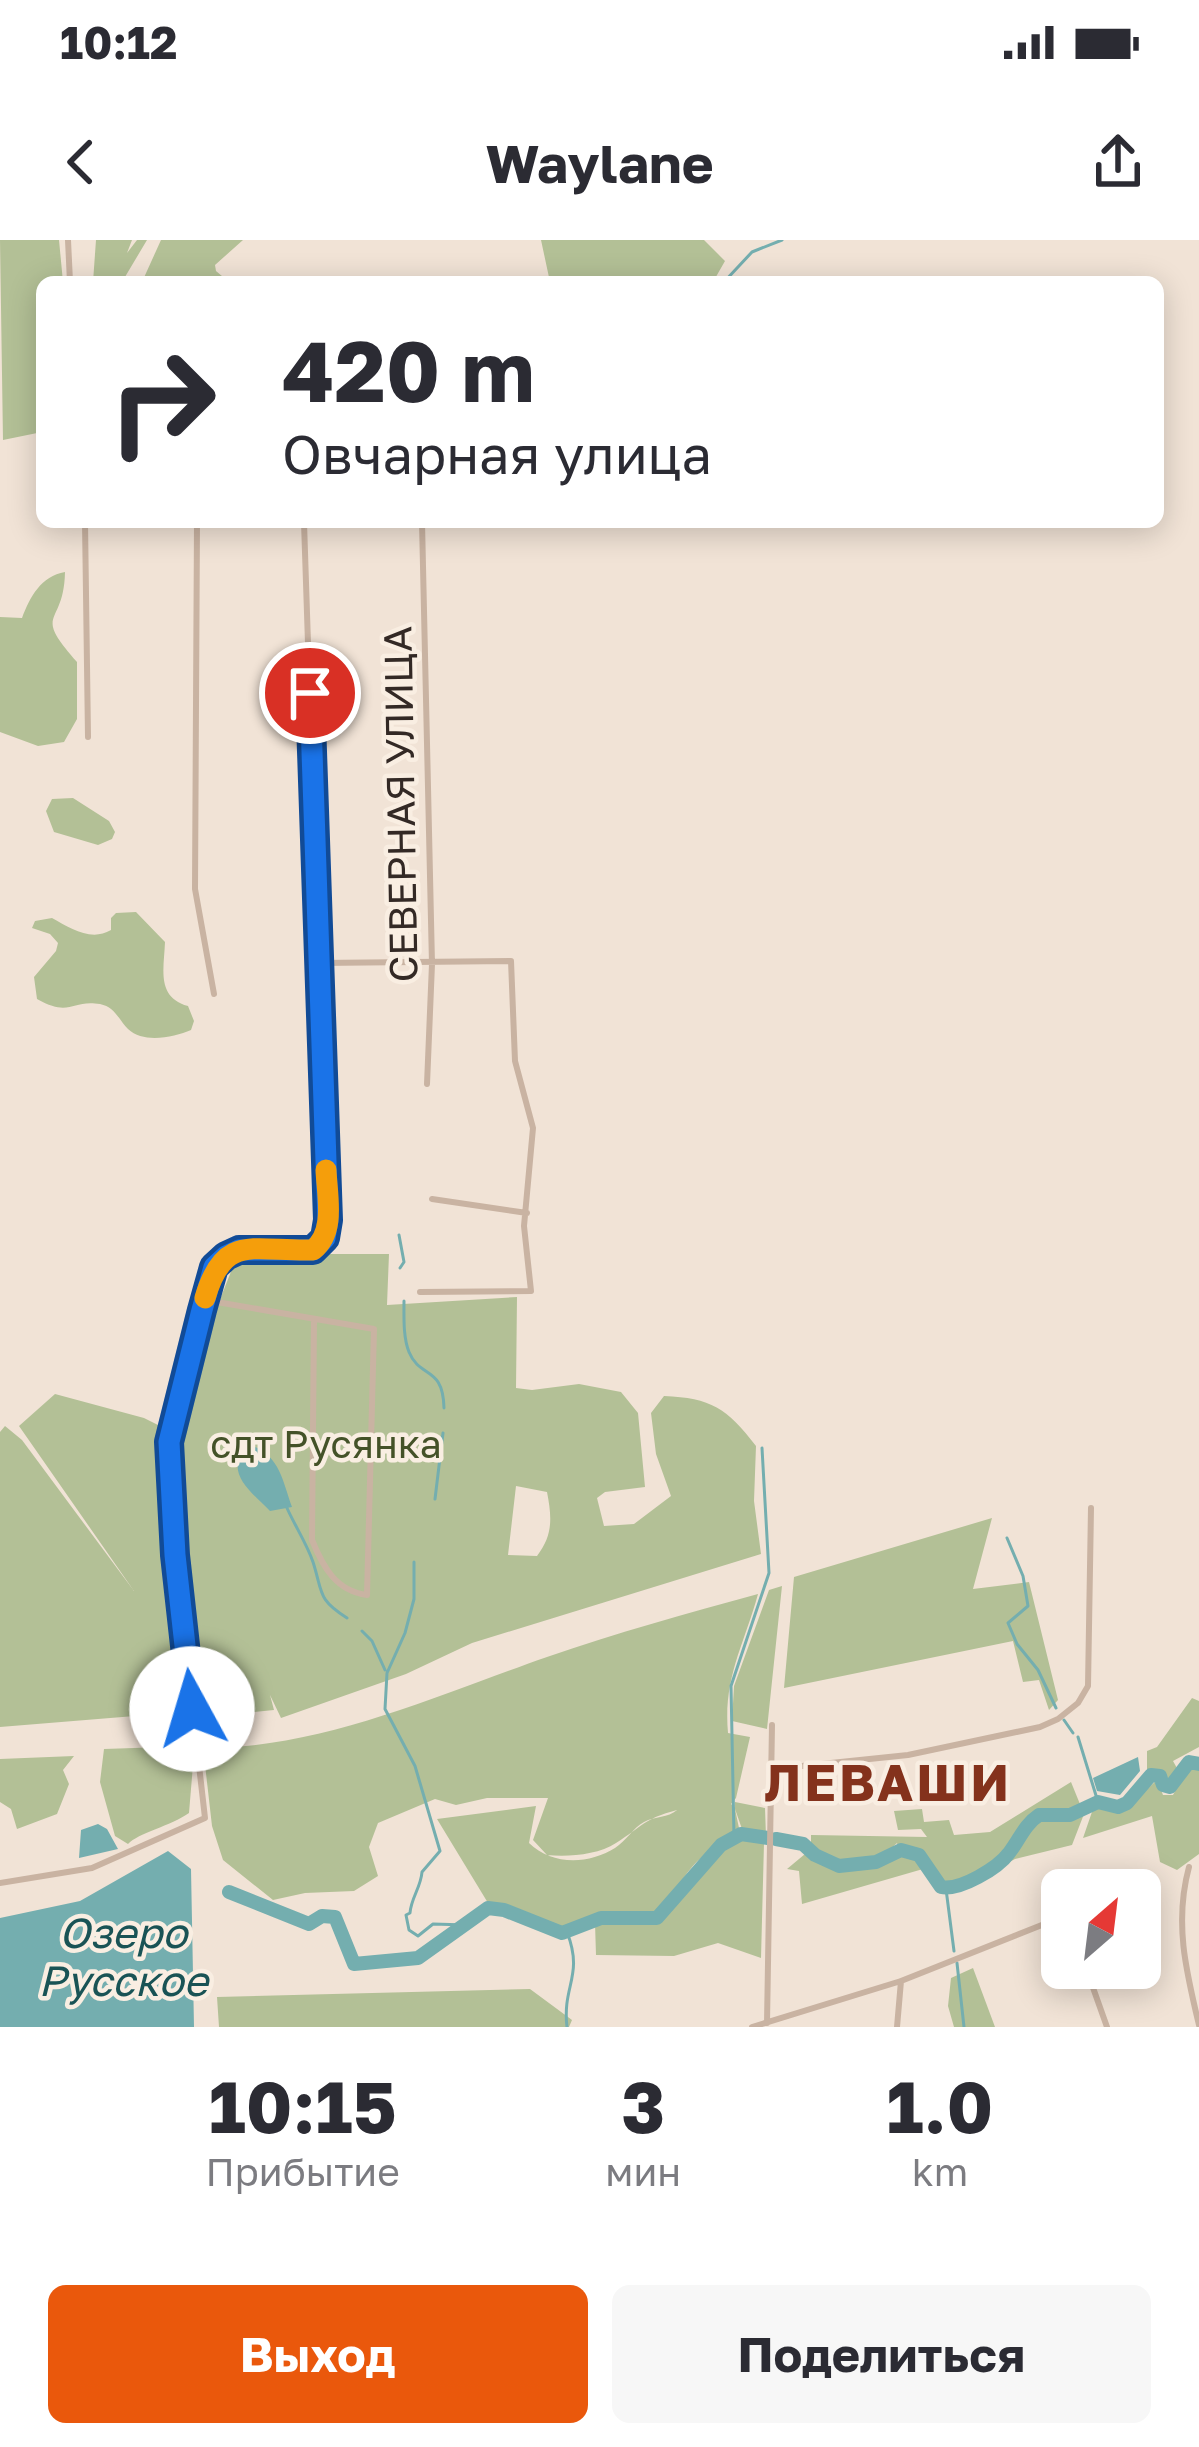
<!DOCTYPE html>
<html lang="ru">
<meta charset="utf-8">
<style>
body{margin:0;font-family:"Golos Text",sans-serif;background:#f7f7f7;color:#2b2b33;height:100vh;display:flex;flex-direction:column;font-size:45px;white-space:nowrap}
*{box-sizing:border-box;margin:0}
p{font-size:39px;color:#7c7c81}
.icon{flex:none;width:66px;height:66px;fill:none;stroke:currentColor;stroke-width:2;stroke-linecap:round;stroke-linejoin:round}
.map{position:relative;height:1787px;overflow:hidden}
.panel{display:flex;flex-direction:column;background:#fff;flex:1}
.panel>*{flex:none}
.top-card{position:absolute;left:36px;top:36px;width:1128px;height:252px;border-radius:18px;box-shadow:0 6px 30px #0003;background:#fff;color:#2b2b33;overflow:hidden}
.needle{width:78px;rotate:28deg}
.fabs{position:absolute;left:1041px;top:1629px;display:grid;gap:24px}
.fabs a{display:grid;place-items:center;width:120px;height:120px;border-radius:18px;background:#fff;box-shadow:0 6px 30px #0003;font-size:60px}
.pin{position:absolute;display:grid;place-items:center;width:102px;height:102px;color:#fff;margin:-51px;border:6px solid #fff;border-radius:50%;box-shadow:0 3px 12px #0007}
.me{position:absolute;width:132px;margin:-66px;rotate:354deg;stroke-linejoin:round;filter:drop-shadow(0 0 9px #0008)}
.turn{display:flex;align-items:center;gap:42px;height:252px;padding:0 48px;font-size:54px}
.turn .icon{width:156px;height:156px;stroke-width:2.5}
.turn b{display:block;font-size:84px;line-height:102px}
.eta{display:flex;justify-content:space-evenly;align-items:center;height:204px;text-align:center}
.eta b{font-size:72px;font-weight:700;line-height:84px}
.button{display:flex;gap:24px;margin-top:auto;padding:24px 48px}
.button a{flex:1;height:138px;border-radius:18px;background:#ea580c;color:#fff;font-size:48px;font-weight:700;line-height:138px;text-align:center}
.button a+a{background:#f7f7f7;color:#2b2b33}
.status{display:flex;justify-content:space-between;align-items:center;height:84px;padding:0 60px;background:#fff;direction:ltr}
.status svg{height:33px;fill:currentColor}
header{display:flex;justify-content:space-between;align-items:center;height:156px;padding:0 48px;background:#fff;font-size:54px;font-weight:700}
.map>svg:first-child{display:block}
</style>
<div class="status"><b>10:12</b><svg viewBox="0 0 49 12"><path d="M0 12V9h3v3zM5 12V6h3v6zM10 12V3h3v9zM15 12V0h3v12zM26 1h20v11H26zM47 4h2v5h-2z"/></svg></div>
<header><svg class="icon" aria-label="back" viewBox="0 0 24 24"><path d="M15 5l-7 7 7 7"/></svg>Waylane<svg class="icon" aria-label="share" viewBox="0 0 24 24"><path d="M12 15V3M7 8l5-5 5 5M5 13v7h14v-7"/></svg></header>
<div class="map">
<svg width="1199" height="1787" viewBox="0 0 1199 1787">
<rect width="100%" height="100%" fill="#f1e3d6"/>
<!-- green -->
<path fill="#b3c096" fill-rule="evenodd" d="M0 0H59L63 42H42V192L3 200Z
M96 0H132L127 13 137 0H147L122 42H93Z
M161 0H243L215 25 216 31 229 42H142Z
M541 0H704L725 21 713 42H550Z
M65 332C64 388 31 370 77 422V479L64 502 38 506 0 492V377L22 378C30 357 41 336 65 332Z
M73 558 109 581 115 592 112 599 98 605 54 592 46 571 52 559Z
M136 672 165 702C164 729 156 757 188 766L194 781 191 790C174 797 144 804 128 789 119 780 115 767 100 764 71 759 71 778 37 759L34 737 56 711 58 703 50 694 32 688 35 681 52 678C70 688 91 702 111 690V678L116 673Z
M238 1014H389L387 1065 517 1057 516 1148 532 1150 579 1144 621 1152 638 1173 645 1247 605 1252 597 1258 604 1286 634 1284 671 1256 656 1214 651 1173 664 1156C711 1158 727 1168 756 1206L754 1261 761 1314 472 1403 406 1434 281 1478 270 1455 274 1470 197 1478 191 1429 182 1420 187 1467 147 1475 0 1487V1192L5 1186 22 1200 134 1351 19 1186 55 1154 144 1178 174 1193 186 1145ZM516 1246 547 1252C552 1278 553 1295 537 1316L508 1315Z
M992 1278 973 1349 1029 1342 1058 1460 1049 1470 1039 1440 1023 1442 1013 1401 784 1448 794 1337Z
M782 1346 767 1489 732 1481 734 1446 769 1350Z
M758 1354C744 1405 723 1438 728 1493L750 1497 736 1558 731 1564 735 1568V1562L765 1568 766 1597 742 1589 735 1569 739 1588C727 1604 706 1610 692 1627 679 1642 670 1661 655 1676 626 1680 592 1665 570 1689 548 1687 514 1669 488 1663L437 1579 536 1566 529 1603C551 1625 588 1625 615 1608 626 1601 633 1588 644 1582 655 1576 668 1578 677 1570 643 1579 643 1586 616 1603 598 1615 568 1617 547 1615L533 1600 548 1558H487L456 1565 435 1559 378 1583 369 1607 378 1636 354 1651 305 1653 273 1660 223 1620 212 1586 203 1507C313 1512 444 1453 547 1417 616 1393 688 1373 758 1354Z
M1192 1458 1199 1461V1507L1173 1521 1178 1530 1170 1541 1162 1531 1147 1530V1511L1157 1507Z
M163 1507 184 1512 193 1525 189 1573C171 1586 138 1593 128 1604L115 1596 100 1542 104 1509Z
M74 1516 63 1530 69 1544 57 1574 17 1589 11 1569 0 1562V1519Z
M1186 1530H1199V1614L1177 1630 1160 1622 1152 1576 1083 1598 1093 1569 1130 1565 1157 1540 1163 1555H1173Z
M1071 1542 1084 1574 1072 1605 1015 1619 982 1637 945 1646 923 1612 898 1607 897 1603C871 1630 842 1627 811 1609V1595L927 1597 921 1589 898 1590 894 1571 922 1569 924 1582 949 1580 954 1595 990 1592Z
M743 1599 764 1603 761 1718 718 1703 674 1716 596 1715 595 1683 658 1682 715 1613Z
M897 1613 920 1622 923 1629 802 1664 799 1631 787 1629 805 1614C840 1629 864 1633 897 1613Z
M973 1728 995 1787H954L948 1766 951 1738Z
M530 1749 572 1780 569 1787H219L217 1757Z"/>
<!-- water -->
<path fill="#74aeaf" d="M246 1204C279 1212 282 1239 292 1267L270 1271C247 1248 225 1233 246 1204Z
M1138 1517 1140 1531 1120 1555 1097 1551 1093 1538Z
M98 1584 107 1589 118 1609 79 1618 81 1590Z
M168 1611 191 1629 194 1787H0V1678L80 1661Z"/>
<g fill="none" stroke-linecap="round" stroke-linejoin="round">
<!-- stream -->
<path stroke="#74aeaf" stroke-width="3" d="M724 42 752 12 782 0
M399 995 404 1022 400 1028
M404 1061C404 1077 403 1097 409 1112 420 1139 443 1125 444 1168
M435 1259 443 1193
M287 1268C295 1286 307 1304 313 1322 323 1353 317 1359 347 1378
M1007 1298 1023 1336 1028 1366 1008 1383 1017 1404 1038 1430 1056 1468
M414 1322V1359L405 1393 387 1433 385 1469 415 1526 440 1611 422 1632C421 1647 411 1658 410 1673L406 1675 409 1690 418 1696 433 1684 466 1685
M362 1391 372 1401 385 1430
M1064 1480 1073 1493
M1078 1497 1098 1562
M734 1596 731 1446 769 1333 762 1208
M946 1649 954 1711
M957 1723 964 1787
M567 1787C562 1745 584 1736 567 1692"/>
<!-- river -->
<path stroke="#74aeaf" stroke-width="14" d="M776 1599 803 1604 815 1615 839 1626 876 1622 901 1610 919 1615 941 1647C960 1651 998 1628 1009 1613 1020 1599 1024 1585 1039 1575H1070L1098 1562 1118 1567 1127 1563 1151 1535 1160 1536 1163 1545 1170 1547 1189 1522 1199 1524
M229 1652 309 1684 322 1676 335 1677 354 1724 418 1718 488 1668 504 1670 562 1693 601 1678H657L721 1605 741 1594 768 1598"/>
<!-- street -->
<path stroke="#c9b3a2" stroke-width="6" d="M68 0 70 42
M85 282 88 497
M197 282 195 649 214 754
M422 282 432 724 427 844
M319 723 511 721 515 821 533 888 524 986 531 1051 420 1052
M432 959 527 973
M205 1060 374 1089 367 1355C336 1351 323 1327 312 1300L314 1080
M773 1529 908 1515 1040 1487 1058 1479 1078 1463 1088 1446 1091 1268
M1189 1627C1174 1682 1186 1731 1199 1785
M0 1643 92 1628 205 1578 175 1315 169 1201 214 1027 239 1010H313L325 998 327 980 304 282
M1086 1728 1107 1787
M767 1783 772 1485
M752 1787 901 1741 1062 1677
M897 1787 901 1741"/>
</g>
<g fill="none" stroke-linecap="round" stroke-linejoin="round">
<defs>
<path id="route" d="M192 1469 175 1315 169 1202 202 1070 214 1027 226 1016 239 1010H313L325 998 328 980 310 453"/>
</defs>
<!-- route casing -->
<use href="#route" stroke="#114b97" stroke-width="30"/>
<!-- route -->
<use href="#route" stroke="#1a73e8" stroke-width="21"/>
<!-- slow -->
<path stroke="#f59e0b" stroke-width="21" d="M205 1058C224 992 254 1012 313 1010 336 992 327 956 326 930"/>
</g>
<g text-anchor="middle" dominant-baseline="central" stroke-width="9" stroke-linejoin="round" paint-order="stroke">
<!-- street labels -->
<g font-size="39" fill="#332925" stroke="#f9eee2">
<text transform="translate(400 564) rotate(-91)">СЕВЕРНАЯ УЛИЦА</text>
</g>
<!-- park labels -->
<g font-size="39" fill="#445228" stroke="#f9eee2">
<text x="326" y="1203">сдт Русянка</text>
</g>
<!-- water labels -->
<g font-size="42" font-style="italic" fill="#195355" stroke="#f9eee2">
<text x="123" y="1692">Озеро<tspan x="123" dy="48">Русское</tspan></text>
</g>
<!-- district labels -->
<g font-size="51" font-weight="bold" letter-spacing="3" fill="#84321c" stroke="#f9eee2">
<text x="888" y="1541">ЛЕВАШИ</text>
</g>
</g>
</svg>
<div class="fabs">
<a><svg class="needle" viewBox="-14 -14 28 28"><path d="M0-13l5 13h-10z" fill="#e53935"/><path d="M0 13l5-13h-10z" fill="#7c7c81"/></svg></a>
</div>
<div class="pin" style="left:310px;top:453px;background:#d93025"><svg class="icon" aria-label="arrive" viewBox="0 0 24 24"><path d="M6 21V4h12l-3 4 3 4H6"/></svg></div>
<svg class="me" style="left:192px;top:1469px" viewBox="-20 -20 40 40"><circle r="19" fill="#fff"/><path d="M0-13L10 11 0 6-10 11z" fill="#1a73e8"/></svg>
<div class="top-card">
<div class="turn"><svg class="icon" aria-label="right" viewBox="0 0 24 24"><path d="M7 20v-9h11M14 6l5 5-5 5"/></svg><div><b>420 m</b>Овчарная улица</div></div>
</div>
</div>
<section class="panel">
<div class="eta">
<div><b>10:15</b><p>Прибытие</p></div>
<div><b>3</b><p>мин</p></div>
<div><b>1.0</b><p>km</p></div>
</div>
<div class="button"><a>Выход</a><a>Поделиться</a></div>
</section>
